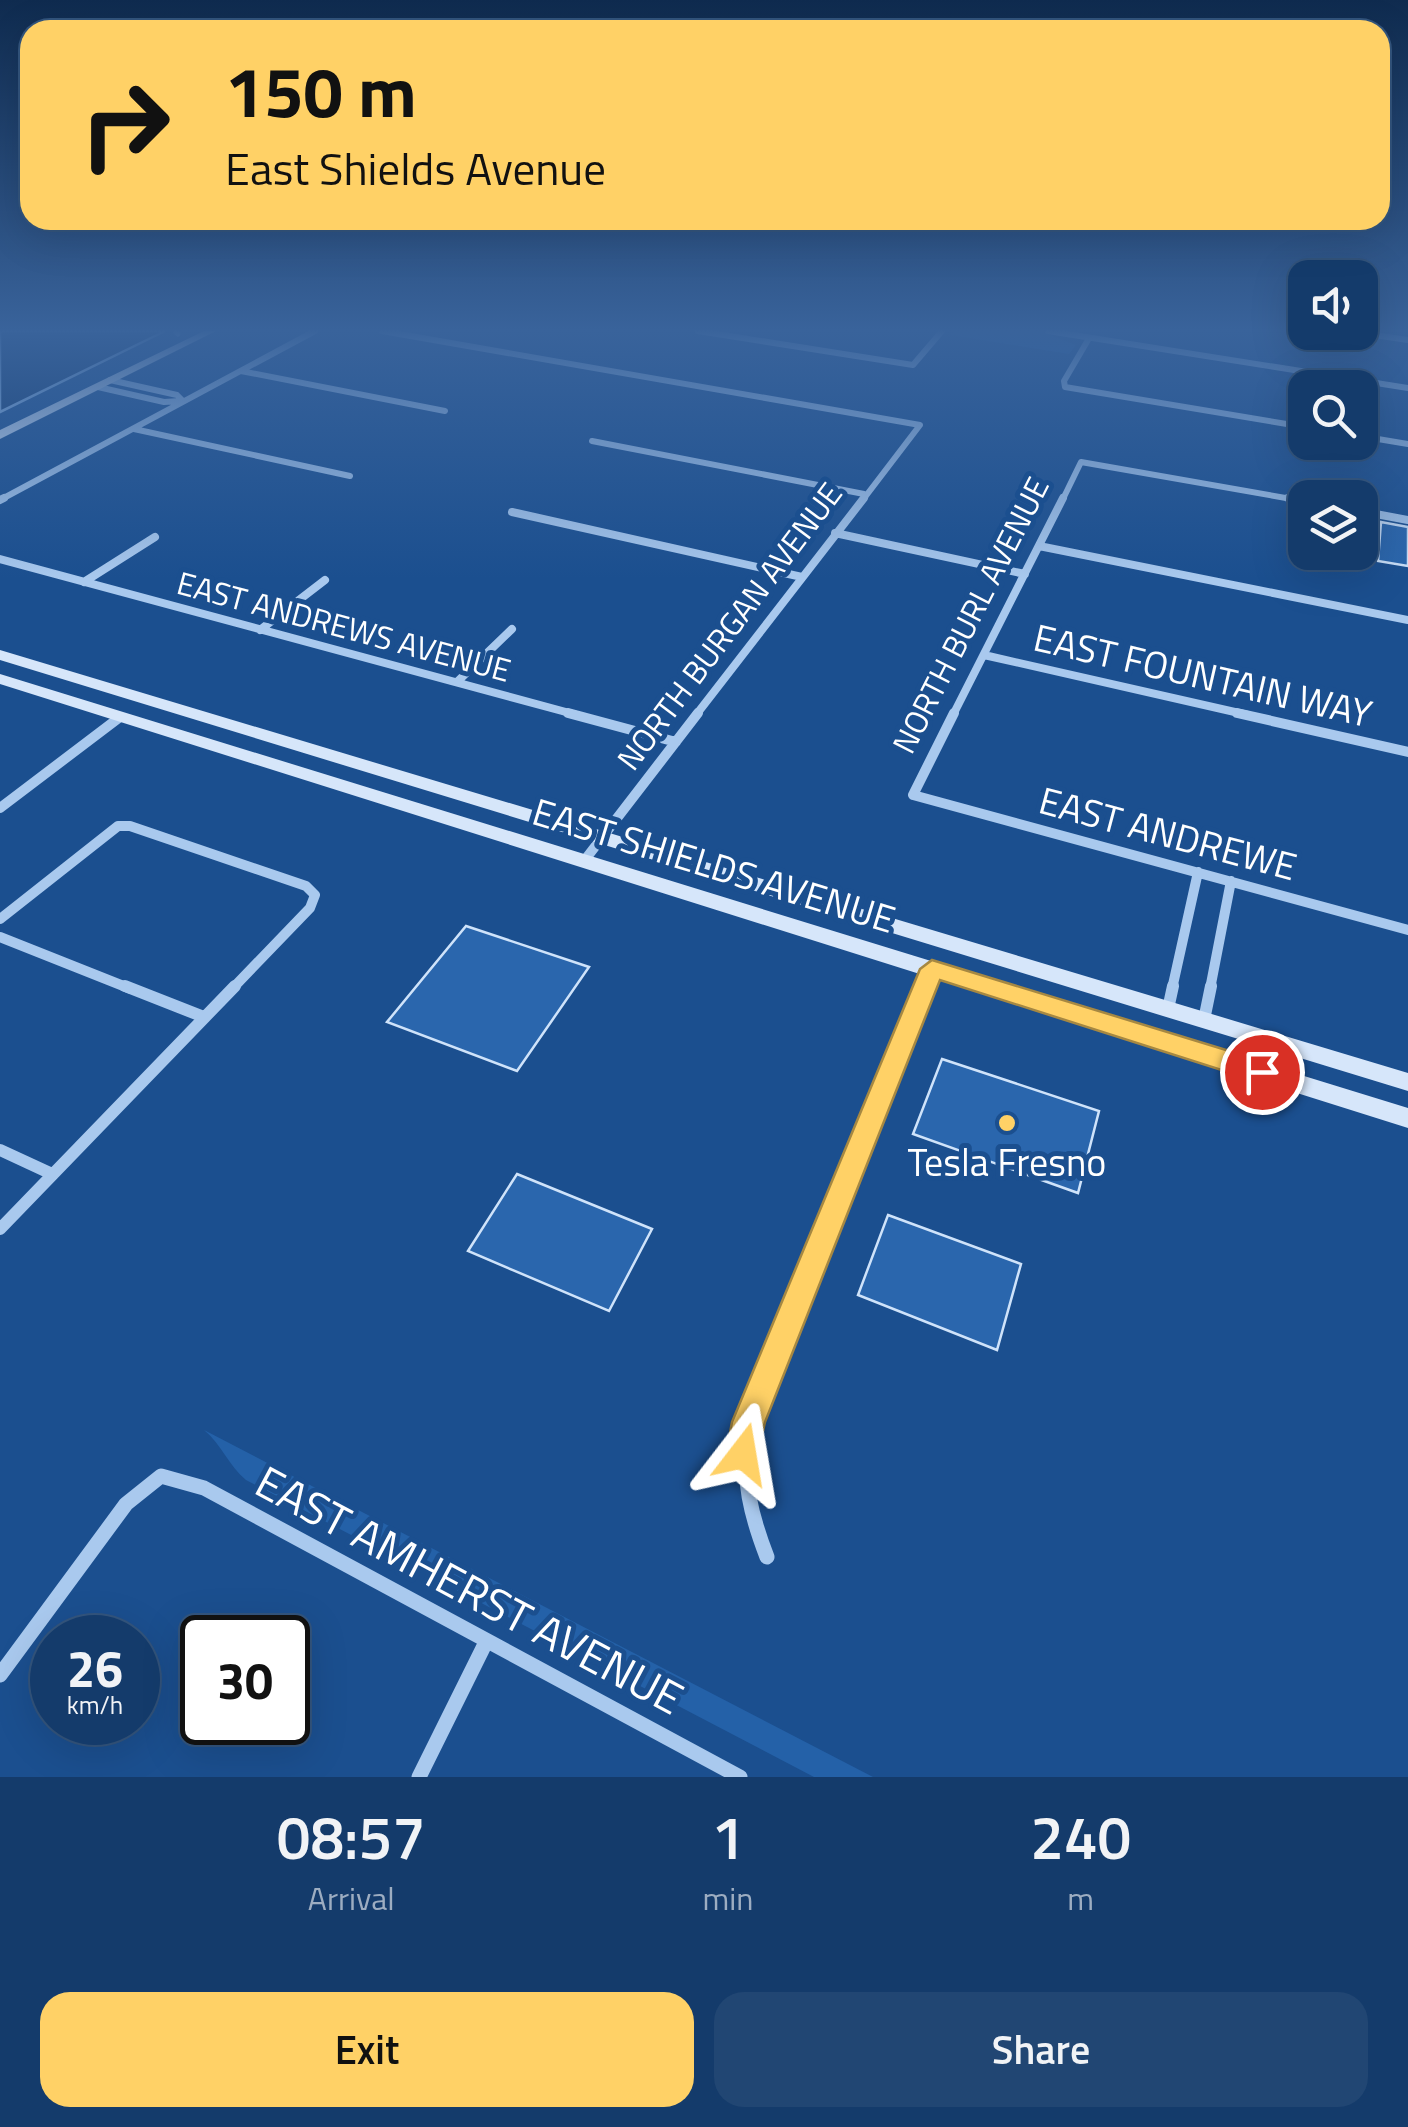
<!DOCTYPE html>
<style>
body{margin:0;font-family:"Titillium Web",sans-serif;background:#214673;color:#f1f3f6;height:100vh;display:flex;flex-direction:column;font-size:38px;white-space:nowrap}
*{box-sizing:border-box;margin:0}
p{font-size:32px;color:#9dadc1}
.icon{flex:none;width:55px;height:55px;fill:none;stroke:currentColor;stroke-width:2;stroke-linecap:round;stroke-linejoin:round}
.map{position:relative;height:1777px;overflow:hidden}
.details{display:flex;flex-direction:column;background:#143b6b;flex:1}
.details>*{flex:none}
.hud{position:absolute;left:20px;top:20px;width:1370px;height:210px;border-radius:30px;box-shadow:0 10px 40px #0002,0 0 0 2px #33557e;background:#ffd166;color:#111;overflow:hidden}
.tools{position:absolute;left:1288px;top:260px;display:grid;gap:20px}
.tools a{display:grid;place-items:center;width:90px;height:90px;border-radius:20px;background:#143b6b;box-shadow:0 10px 40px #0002,0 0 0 2px #33557e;font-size:50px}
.speed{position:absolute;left:30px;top:1615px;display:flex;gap:20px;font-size:50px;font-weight:700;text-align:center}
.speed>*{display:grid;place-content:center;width:130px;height:130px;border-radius:50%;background:#143b6b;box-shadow:0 10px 40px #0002,0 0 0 2px #33557e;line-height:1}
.speed small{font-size:25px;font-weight:400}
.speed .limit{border:5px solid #111;border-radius:15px;background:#fff;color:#111}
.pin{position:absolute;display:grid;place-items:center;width:85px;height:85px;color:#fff;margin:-42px;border:5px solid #fff;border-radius:50%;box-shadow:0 2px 10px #0007}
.me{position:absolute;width:110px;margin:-55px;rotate:14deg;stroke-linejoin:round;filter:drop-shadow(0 0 8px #0008)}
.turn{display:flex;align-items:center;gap:35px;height:210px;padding:0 40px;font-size:45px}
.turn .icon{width:130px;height:130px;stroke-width:2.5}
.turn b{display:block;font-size:70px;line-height:85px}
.eta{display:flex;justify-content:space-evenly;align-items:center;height:170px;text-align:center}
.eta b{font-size:60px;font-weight:600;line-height:70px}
.primary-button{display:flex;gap:20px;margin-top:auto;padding:20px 40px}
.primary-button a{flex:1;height:115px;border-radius:30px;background:#ffd166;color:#111;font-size:40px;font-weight:600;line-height:115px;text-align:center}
.primary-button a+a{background:#214673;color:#f1f3f6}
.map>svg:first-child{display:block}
</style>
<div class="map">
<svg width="1408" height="1777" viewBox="0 0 1408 1777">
<rect width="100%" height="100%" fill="#1b4f8f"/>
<!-- green -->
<path fill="#2461a8" d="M954 331H1039L1076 345 1069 354 950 335Z
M204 1430 873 1777H814L246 1480C228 1465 222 1445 204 1430Z"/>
<!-- water -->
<path fill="#123a6d" stroke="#9cc4f0" stroke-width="2.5" d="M0 331H165L0 412Z"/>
<!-- building -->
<path fill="#2a66ad" stroke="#cfe3fa" stroke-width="2.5" d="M1381 522 1408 527V566L1378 561Z
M466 926 589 967 517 1071 387 1022Z
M942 1059 1099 1111 1078 1193 913 1134Z
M517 1174 652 1229 609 1311 468 1251Z
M888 1215 1021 1264 997 1350 858 1295Z"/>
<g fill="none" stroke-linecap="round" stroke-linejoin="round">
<!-- lane -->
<path stroke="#a9c9ee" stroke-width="5" d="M175 331 178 334"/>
<!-- street-far4 -->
<path stroke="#a9c9ee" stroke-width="6" d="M382 331 920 425 862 501
M698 331 913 365 942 331
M1048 331 1408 388
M1354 332 1408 340
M1088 340 1064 381 1065 387 1305 427
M241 371 445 411
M110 380 177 395 183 401
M98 387 164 402 180 401
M134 429 350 476
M1360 436 1408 444
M592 441 864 494
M0 500 315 331
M1062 501 1081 462 1303 501"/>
<!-- street-far3 -->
<path stroke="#a9c9ee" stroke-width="8" d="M1288 498 1305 501
M0 500 4 498
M1360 511 1408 520
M512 512 802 577
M835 533 1025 574
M1039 546 1408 620
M0 559 577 715
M84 582 155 537
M260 630 325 580
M984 655 1248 715
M457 682 512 629
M696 715 864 498
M953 715 1063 498"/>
<!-- street-far2 -->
<path stroke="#a9c9ee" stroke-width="10" d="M568 713 676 742
M954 713 913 795 1408 930
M1237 713 1408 752
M0 808 120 717
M584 861 698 713
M0 919 118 826H130L306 886 315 895 310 908 232 989
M0 937 131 989
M924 989 932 969
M1172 989 1198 872
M1210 989 1231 881"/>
<!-- street-far1 -->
<path stroke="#a9c9ee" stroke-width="12" d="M125 986 204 1017
M1168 1009 1173 986
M1204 1020 1211 986
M0 1150 52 1174
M0 1229 235 986
M784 1336 925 986"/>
<!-- street -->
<path stroke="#a9c9ee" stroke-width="15" d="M767 1557C729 1459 748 1425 785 1334
M0 1675 126 1504 161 1476 204 1488 740 1777
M419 1777 486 1642"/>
<!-- secondary -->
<path fill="#d6e6fa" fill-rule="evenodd" d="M204 331H216L0 439V430Z
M0 650 1408 1073V1091L0 660Z
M0 674 1408 1108V1128L0 684Z"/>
</g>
<!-- sky -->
<linearGradient id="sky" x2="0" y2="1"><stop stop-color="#0f2b4f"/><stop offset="0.57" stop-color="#39639b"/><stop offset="1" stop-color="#39639b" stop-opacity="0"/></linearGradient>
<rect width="1408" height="579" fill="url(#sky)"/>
<!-- route -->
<path fill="#ffd166" stroke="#a68842" stroke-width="2.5" d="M932 960 1262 1061 1271 1065 1275 1072 1271 1079 1262 1083 940 980 765 1422 755 1466 743 1471 731 1466 726 1454 732 1422 920 969Z"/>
<!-- markers -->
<circle fill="#ffd166" stroke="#1b4f8f" stroke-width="4" cx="1007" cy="1123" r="10"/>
<g text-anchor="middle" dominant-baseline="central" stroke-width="10" stroke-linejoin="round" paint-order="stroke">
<!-- far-street labels -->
<g font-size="32" fill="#fff" stroke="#1b4f8f">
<text transform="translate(970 615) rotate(-63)">NORTH BURL AVENUE</text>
<text transform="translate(344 626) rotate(15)">EAST ANDREWS AVENUE</text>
<text transform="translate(729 626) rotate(-53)">NORTH BURGAN AVENUE</text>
</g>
<!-- street labels -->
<g font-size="38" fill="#fff" stroke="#1b4f8f">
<text transform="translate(1203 675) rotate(13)">EAST FOUNTAIN WAY</text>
<text transform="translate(1168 833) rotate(15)">EAST ANDREWE</text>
<text transform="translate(714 865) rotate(17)">EAST SHIELDS AVENUE</text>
</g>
<!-- poi labels -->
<g font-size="38" fill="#fff" stroke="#1b4f8f">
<text x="1007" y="1162">Tesla Fresno</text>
</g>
<!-- near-street labels -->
<g font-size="45" fill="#fff" stroke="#1b4f8f">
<text transform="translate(470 1589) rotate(28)">EAST AMHERST AVENUE</text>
</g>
</g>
</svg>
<div class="tools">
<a><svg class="icon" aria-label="sound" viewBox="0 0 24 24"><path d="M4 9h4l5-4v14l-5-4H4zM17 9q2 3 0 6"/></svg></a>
<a><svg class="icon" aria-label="search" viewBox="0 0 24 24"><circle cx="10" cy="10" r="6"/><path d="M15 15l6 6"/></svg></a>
<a><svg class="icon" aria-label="layers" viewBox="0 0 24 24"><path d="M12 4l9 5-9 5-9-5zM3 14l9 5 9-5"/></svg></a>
</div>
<div class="speed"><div>26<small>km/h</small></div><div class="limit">30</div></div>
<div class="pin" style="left:1262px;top:1072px;background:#d93025"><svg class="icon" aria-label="arrive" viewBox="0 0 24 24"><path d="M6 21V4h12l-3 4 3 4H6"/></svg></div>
<svg class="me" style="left:743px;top:1454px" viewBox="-20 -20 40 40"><path d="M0-17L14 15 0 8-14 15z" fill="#ffd166" stroke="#fff" stroke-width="4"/></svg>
<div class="hud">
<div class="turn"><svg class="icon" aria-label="right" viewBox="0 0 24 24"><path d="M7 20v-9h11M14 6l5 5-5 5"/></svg><div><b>150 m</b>East Shields Avenue</div></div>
</div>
</div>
<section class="details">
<div class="eta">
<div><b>08:57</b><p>Arrival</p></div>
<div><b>1</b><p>min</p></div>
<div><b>240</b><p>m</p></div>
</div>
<div class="primary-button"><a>Exit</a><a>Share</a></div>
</section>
